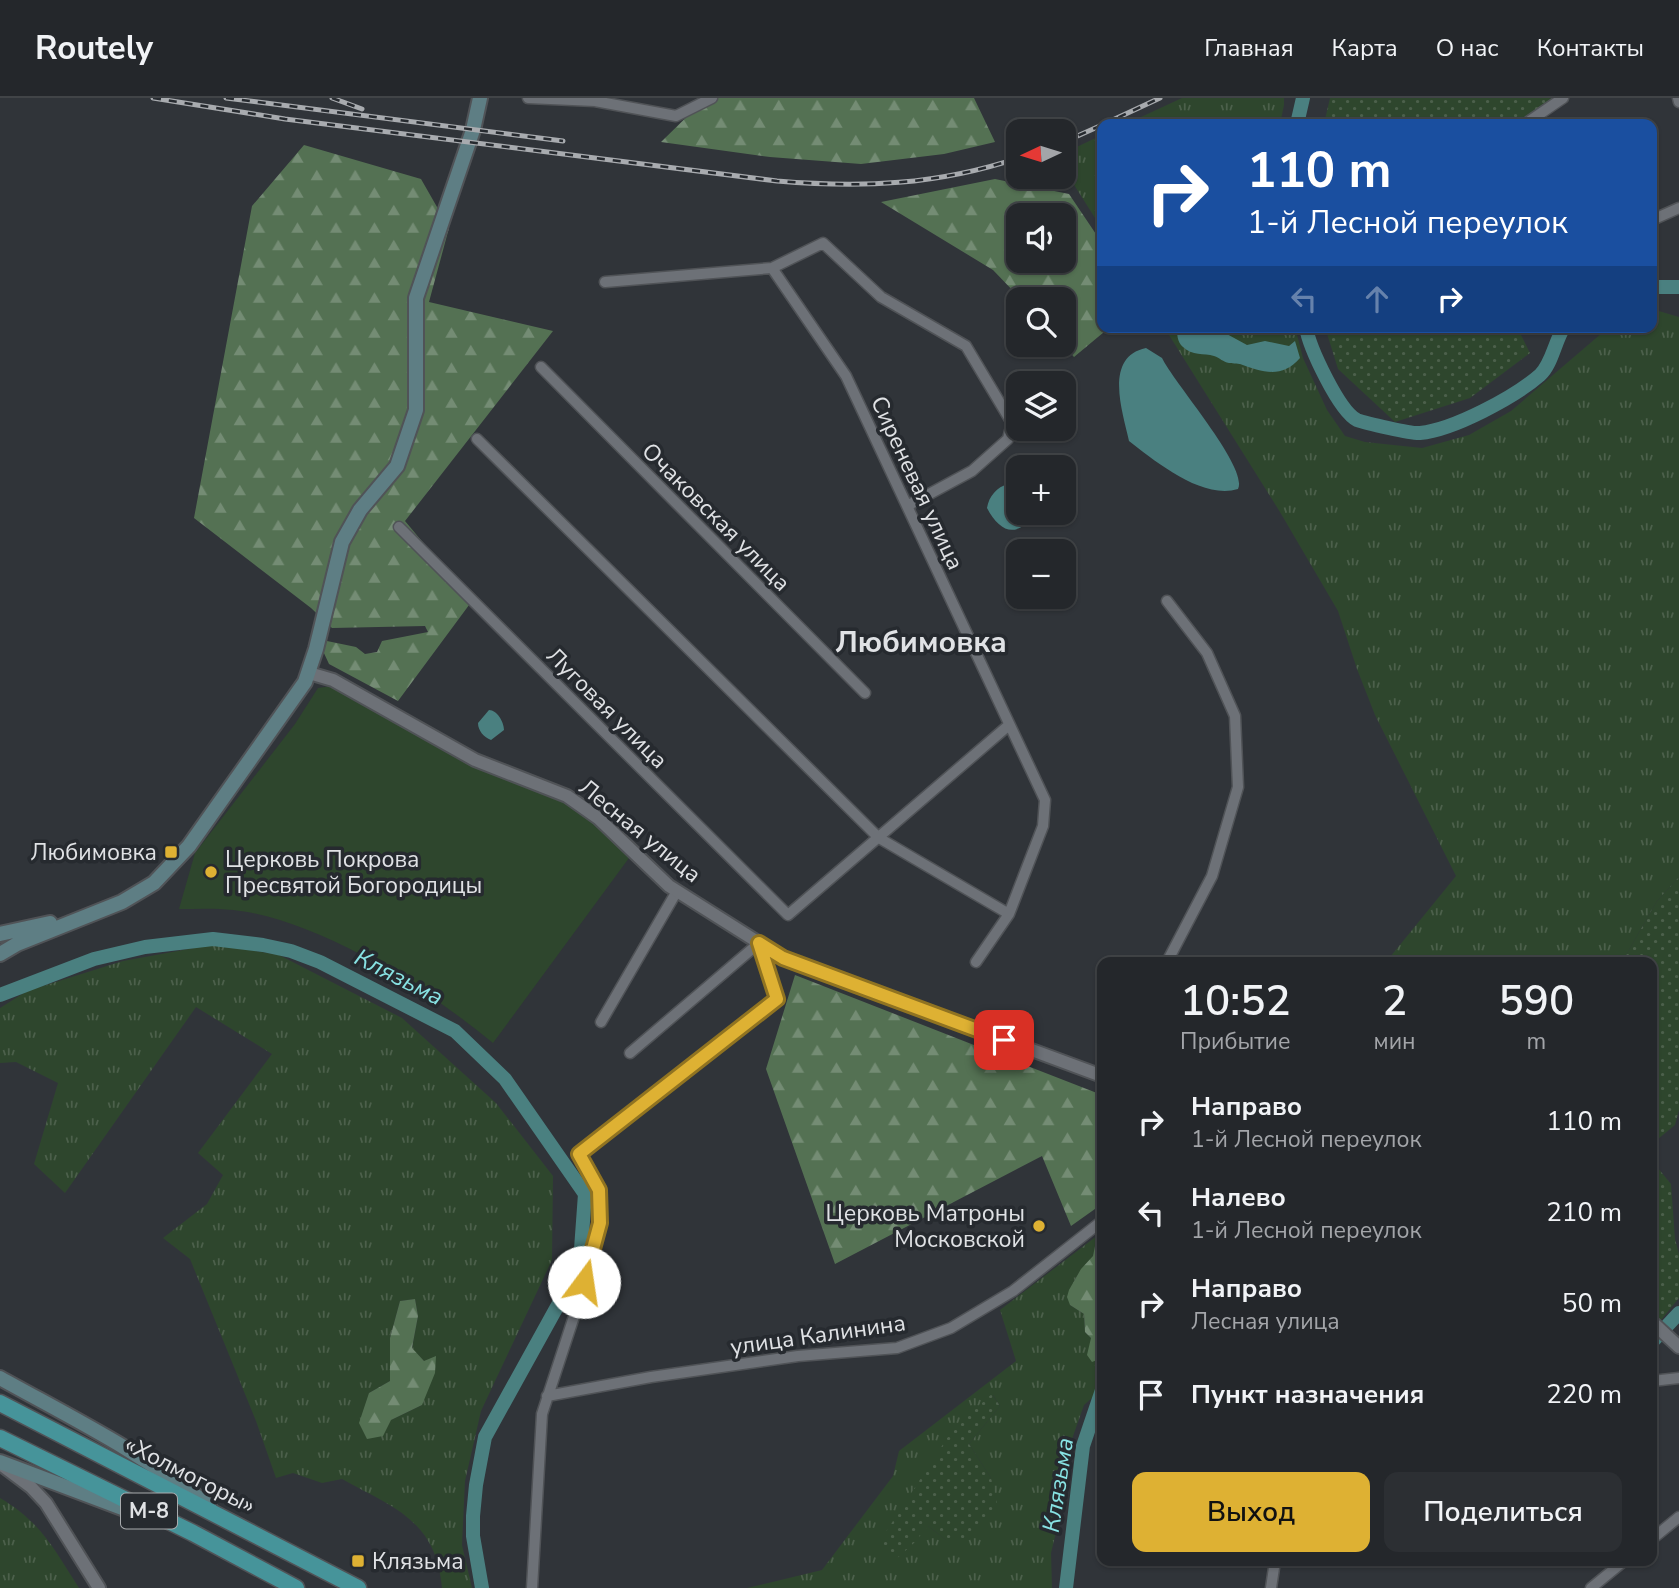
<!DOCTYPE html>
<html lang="ru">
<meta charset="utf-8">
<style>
body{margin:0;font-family:"Nunito Sans",sans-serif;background:#2c2f33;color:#f1f3f6;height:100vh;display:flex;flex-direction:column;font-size:26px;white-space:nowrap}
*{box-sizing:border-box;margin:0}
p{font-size:23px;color:#a3a5a9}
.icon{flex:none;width:38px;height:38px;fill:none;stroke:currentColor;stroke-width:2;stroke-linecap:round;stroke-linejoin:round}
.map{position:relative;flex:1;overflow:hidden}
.details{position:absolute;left:1097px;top:859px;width:560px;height:609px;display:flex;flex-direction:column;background:#24272b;border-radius:14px;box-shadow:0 2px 5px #0004,0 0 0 2px #414447}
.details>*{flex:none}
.top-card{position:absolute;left:1097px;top:21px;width:560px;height:214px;border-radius:14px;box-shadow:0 2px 5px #0004,0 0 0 2px #414447;background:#1a4fa0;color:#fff;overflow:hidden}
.needle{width:46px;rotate:266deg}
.tools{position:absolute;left:1006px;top:21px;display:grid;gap:14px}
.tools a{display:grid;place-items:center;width:70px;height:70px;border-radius:14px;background:#24272b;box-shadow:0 2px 5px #0004,0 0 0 2px #414447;font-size:35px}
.pin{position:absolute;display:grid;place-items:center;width:60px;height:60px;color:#fff;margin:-30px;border-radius:14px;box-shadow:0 4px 10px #0006}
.me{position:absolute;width:77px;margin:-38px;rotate:14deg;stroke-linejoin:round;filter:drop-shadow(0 0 5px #0008)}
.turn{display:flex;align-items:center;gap:24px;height:147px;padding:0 35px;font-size:32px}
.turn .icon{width:91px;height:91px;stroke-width:2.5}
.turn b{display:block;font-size:49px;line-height:60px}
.lanes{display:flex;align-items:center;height:66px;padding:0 35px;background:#0003;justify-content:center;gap:35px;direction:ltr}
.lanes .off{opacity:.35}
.eta{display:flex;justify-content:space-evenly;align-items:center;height:119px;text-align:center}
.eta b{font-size:42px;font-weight:600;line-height:49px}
.cta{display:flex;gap:14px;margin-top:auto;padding:14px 35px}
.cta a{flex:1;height:80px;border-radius:14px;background:#deb133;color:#111;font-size:28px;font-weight:600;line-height:80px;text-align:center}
.cta a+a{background:#2c2f33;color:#f1f3f6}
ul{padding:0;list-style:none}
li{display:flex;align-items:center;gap:21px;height:91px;padding:0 35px}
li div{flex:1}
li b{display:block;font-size:26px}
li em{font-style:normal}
header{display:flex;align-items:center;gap:42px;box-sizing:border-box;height:98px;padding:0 35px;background:#24272b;border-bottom:2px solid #414447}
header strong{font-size:33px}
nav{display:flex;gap:38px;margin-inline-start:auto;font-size:24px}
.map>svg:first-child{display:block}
</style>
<header>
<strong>Routely</strong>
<nav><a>Главная</a><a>Карта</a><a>О нас</a><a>Контакты</a></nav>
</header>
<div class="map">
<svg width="1679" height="1490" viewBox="0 0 1679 1490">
<defs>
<pattern id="grass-tufts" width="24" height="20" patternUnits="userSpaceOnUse" patternTransform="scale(1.75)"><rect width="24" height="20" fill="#2e462d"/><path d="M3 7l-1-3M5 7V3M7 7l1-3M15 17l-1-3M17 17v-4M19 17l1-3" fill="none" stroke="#4c604b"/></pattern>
<pattern id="forest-firs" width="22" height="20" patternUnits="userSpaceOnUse" patternTransform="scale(1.75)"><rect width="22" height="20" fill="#547153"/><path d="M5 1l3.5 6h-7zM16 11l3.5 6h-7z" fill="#748c74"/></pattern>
<pattern id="garden-dots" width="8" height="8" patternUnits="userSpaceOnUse" patternTransform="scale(1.75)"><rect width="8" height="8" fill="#2e462d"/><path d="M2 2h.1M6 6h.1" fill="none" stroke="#4c604b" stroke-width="1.8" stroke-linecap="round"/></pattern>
</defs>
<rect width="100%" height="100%" fill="#303439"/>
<!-- grass -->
<path fill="url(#grass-tufts)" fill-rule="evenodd" d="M1182 0H1284V7L1280 26H1126Z
M1102 37V131L1064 71V55Z
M1652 211 1679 219V779L1657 803 1622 864H1386L1456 778 1375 617 1357 571 1338 513 1280 414 1164 229H1295L1303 260 1327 312 1345 338 1365 344 1422 350 1469 337 1511 313 1609 229H1652Z
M216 846 279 857 402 920 496 1005 553 1078 552 1162 481 1313 465 1383 462 1447 472 1490H442C436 1422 394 1410 342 1381L322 1385 293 1375 276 1380 256 1323 190 1161 163 1140 207 1106 223 1077 198 1055 272 956 196 909 65 1095 34 1066 58 985 16 964 0 965V910L27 893 123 863ZM415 1201 418 1218 412 1251 424 1263 422 1307 391 1322 369 1295 390 1283V1240L400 1203Z
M1102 1134V1139C1093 1145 1096 1149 1093 1158 1091 1163 1085 1166 1082 1171 1073 1183 1069 1192 1070 1207L1084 1216 1085 1234 1091 1240 1092 1263 1102 1260V1291L1084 1307 1060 1375V1418L1051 1455 1052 1490H747L822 1472 893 1378 899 1353 1016 1263 1000 1212ZM993 1297 1000 1308 969 1346 991 1380 946 1442 928 1428Z
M0 1400C41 1424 54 1451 79 1490H0Z"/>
<!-- forest -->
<path fill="url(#forest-firs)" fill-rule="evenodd" d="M706 0H974L995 44 944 56 861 66 770 59 661 44Z
M304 47 421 81 449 130 429 204 553 233 405 423 472 503 398 603 329 566 323 553 327 543 356 549 365 556 377 554 382 543 428 534 425 528 332 530 311 510 194 420 252 108Z
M995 81 1069 96 1102 145V229H1110L1074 259 1063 247 1064 201H1021L993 172 881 104ZM1064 117V163H1018V117Z
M795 877 1102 997V1106L1071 1128 1042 1058 835 1166 766 971Z
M1102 1139V1260L1092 1264 1087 1257 1091 1240 1085 1234 1084 1216 1070 1207 1067 1199 1069 1192 1081 1171 1093 1158 1096 1143Z
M415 1201 418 1218 412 1250 424 1263 436 1258 435 1275 422 1307 391 1322 383 1338 367 1341 359 1325 369 1295 390 1283V1240L400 1203Z"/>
<!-- park -->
<path fill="#2e462d" d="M332 588 461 663 567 706 593 723 629 760 493 945C428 891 317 821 233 812 215 810 197 811 179 811L195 755 295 626 318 590Z"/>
<!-- garden -->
<path fill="url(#garden-dots)" d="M1330 0H1554L1516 26H1324Z
M1325 229H1517L1530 255 1470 300 1395 324 1338 271Z
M1679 779V1012L1675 1027 1658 1041 1657 1069 1671 1086 1675 1141 1679 1156V1200L1661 1222 1652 1215V864H1622L1657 803Z
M992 1296 1000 1308 969 1346 991 1380 998 1410 972 1440 946 1442 928 1428 914 1445 895 1462 878 1446 955 1328Z"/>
<!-- water -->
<path fill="#4a8080" d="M1177 229H1214L1247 247 1265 243 1289 248 1295 243 1300 260C1282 281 1262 274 1240 266 1239 266 1230 265 1229 265 1223 264 1220 260 1214 258 1204 255 1192 258 1183 249 1177 244 1177 236 1177 229Z
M1146 250 1162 260C1174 285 1249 370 1238 391 1202 402 1155 363 1129 343 1123 315 1103 259 1146 250Z
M1008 386 1018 389V415H1034C1018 441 1000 435 987 410 989 398 997 389 1008 386Z
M489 612C497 612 504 624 504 632L491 642C484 639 478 633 478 625Z"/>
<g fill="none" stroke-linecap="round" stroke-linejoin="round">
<!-- river -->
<path stroke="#4a8080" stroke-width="14" d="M1297 26 1303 0
M1652 189H1679
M1306 229C1309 249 1339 313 1357 322 1365 325 1412 336 1420 335 1453 332 1515 299 1540 277 1552 266 1555 243 1564 229
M0 897 94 861 145 849 213 841 263 847 291 853 320 864 455 933 505 981 585 1096 581 1151 563 1198 485 1339 476 1387 473 1418V1438L482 1490
M1652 1244 1679 1215
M1066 1490 1083 1348 1102 1292"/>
<defs>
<path id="minor" d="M528 0 595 3 676 18 712 0
M1678 0 1679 4
M1525 26 1563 0
M1652 122 1679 110
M772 170 846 278 1045 702 1043 728 1009 816 976 864
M605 184 772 170 823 145 881 199 966 248 1012 325 1008 341 972 373 907 408
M541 269 865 595
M477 341 879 740 1009 816
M399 429 788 817 1009 627
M1167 503 1207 555 1235 618 1238 689 1212 778 1167 864
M601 924 677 793
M1652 1283 1679 1280
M547 1298 651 1279 798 1258 897 1250 951 1230 1013 1193 1102 1123
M1652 1441 1679 1419
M532 1490 542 1316 583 1191 600 1125 599 1092 579 1056 777 901 759 845 630 955
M1271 1490 1275 1463
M1591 1490 1624 1463"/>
<path id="tertiary" d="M309 575 333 582 475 662 567 698 598 720 669 788 783 860 1102 978
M1652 1224 1679 1249
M3 1368 31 1389 46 1405 99 1490"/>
<path id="secondary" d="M0 836 50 825
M0 856 17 846 122 804 154 785 189 748 305 584 316 551 342 444 360 412 397 368 416 312V200L473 32 480 0
M0 1280C72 1320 145 1356 209 1408
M0 1364 146 1419"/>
<path id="trunk" d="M0 1305 358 1490
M0 1340 193 1435 296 1490"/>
</defs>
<!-- minor casing -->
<use href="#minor" stroke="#505357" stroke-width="13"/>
<!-- tertiary casing -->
<use href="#tertiary" stroke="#505357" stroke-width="16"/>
<!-- secondary casing -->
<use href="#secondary" stroke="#505357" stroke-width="18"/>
<!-- trunk casing -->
<use href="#trunk" stroke="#505357" stroke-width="19"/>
<!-- minor -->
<use href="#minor" stroke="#6d7177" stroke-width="10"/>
<!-- tertiary -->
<use href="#tertiary" stroke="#6d7177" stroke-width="12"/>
<!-- secondary -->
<use href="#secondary" stroke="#5e7e84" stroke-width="14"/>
<!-- trunk -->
<use href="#trunk" stroke="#46949a" stroke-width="16"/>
<defs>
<path id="rail" d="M153 0 285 21 777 83C862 90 937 87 1018 60
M226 0 563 43
M332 0 362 11
M1104 26 1160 0
M1064 44 1102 27"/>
</defs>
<!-- rail casing -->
<use href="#rail" stroke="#a8abaf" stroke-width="5"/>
<!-- rail -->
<use href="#rail" stroke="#262a2f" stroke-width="2.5" stroke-dasharray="8" stroke-linecap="butt"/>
</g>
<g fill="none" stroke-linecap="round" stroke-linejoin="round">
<defs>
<path id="route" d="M584 1184 600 1125 599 1092 579 1056 777 901 759 845 783 860 1004 942"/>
</defs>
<!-- route casing -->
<use href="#route" stroke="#907321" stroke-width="18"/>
<!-- route -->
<use href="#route" stroke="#deb133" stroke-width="12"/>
</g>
<!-- markers -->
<g fill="#deb133" stroke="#262a2f" stroke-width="2.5">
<rect x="164" y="747" width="14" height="14" rx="3.5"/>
<circle cx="211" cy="774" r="7"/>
<circle cx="1039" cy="1128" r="7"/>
<rect x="351" y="1456" width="14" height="14" rx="3.5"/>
</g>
<g text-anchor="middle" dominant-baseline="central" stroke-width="7" stroke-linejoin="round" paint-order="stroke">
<!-- shield labels -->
<rect fill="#262a2f" stroke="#a8abae" stroke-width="2" x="121" y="1395.5" width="56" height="35" rx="5"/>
<g font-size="21" font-weight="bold" fill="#e0e2e5">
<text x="149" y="1413">М-8</text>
</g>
<!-- street labels -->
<g font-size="23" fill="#e0e2e5" stroke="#262a2f">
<text transform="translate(917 385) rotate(65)">Сиреневая улица</text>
<text transform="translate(716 419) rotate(45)">Очаковская улица</text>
<text transform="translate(607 610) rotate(45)">Луговая улица</text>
<text transform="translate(640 733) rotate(39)">Лесная улица</text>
<text transform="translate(818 1237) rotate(-8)">улица Калинина</text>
<text transform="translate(190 1377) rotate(27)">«Холмогоры»</text>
</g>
<!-- poi labels -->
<g font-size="23" fill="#e0e2e5" stroke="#262a2f" text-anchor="end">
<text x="157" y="754">Любимовка</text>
<text x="225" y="761" text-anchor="start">Церковь Покрова<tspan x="225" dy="26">Пресвятой Богородицы</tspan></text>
<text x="1025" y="1115">Церковь Матроны<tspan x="1025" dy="26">Московской</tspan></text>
<text x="372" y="1463" text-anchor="start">Клязьма</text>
</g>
<!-- water labels -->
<g font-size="24" font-style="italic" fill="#88e3e4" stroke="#262a2f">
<text transform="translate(399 879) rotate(27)">Клязьма</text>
<text transform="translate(1058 1387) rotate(-81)">Клязьма</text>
</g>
<!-- district labels -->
<g font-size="30" font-weight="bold" fill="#e0e2e5" stroke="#262a2f">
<text x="921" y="544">Любимовка</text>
</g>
</g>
</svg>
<div class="tools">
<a><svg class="needle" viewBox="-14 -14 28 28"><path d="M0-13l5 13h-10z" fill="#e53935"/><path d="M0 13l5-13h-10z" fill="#a3a5a9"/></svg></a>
<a><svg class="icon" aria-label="sound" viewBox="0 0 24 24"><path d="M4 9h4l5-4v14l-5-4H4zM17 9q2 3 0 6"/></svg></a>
<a><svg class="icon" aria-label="search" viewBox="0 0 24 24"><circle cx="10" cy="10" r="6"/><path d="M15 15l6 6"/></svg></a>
<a><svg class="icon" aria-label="layers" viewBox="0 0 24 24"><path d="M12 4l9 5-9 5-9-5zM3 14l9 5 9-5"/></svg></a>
<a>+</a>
<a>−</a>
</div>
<div class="pin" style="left:1004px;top:942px;background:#d93025"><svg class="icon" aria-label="arrive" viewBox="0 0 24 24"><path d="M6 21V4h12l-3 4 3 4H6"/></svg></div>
<svg class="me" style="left:584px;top:1184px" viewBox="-20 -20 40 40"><circle r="19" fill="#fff"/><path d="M0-13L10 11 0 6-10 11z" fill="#deb133"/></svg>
<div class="top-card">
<div class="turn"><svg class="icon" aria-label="right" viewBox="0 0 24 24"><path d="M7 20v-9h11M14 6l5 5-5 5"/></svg><div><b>110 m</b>1-й Лесной переулок</div></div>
<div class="lanes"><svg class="icon off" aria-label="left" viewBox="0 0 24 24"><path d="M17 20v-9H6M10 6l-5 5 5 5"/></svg><svg class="icon off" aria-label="ahead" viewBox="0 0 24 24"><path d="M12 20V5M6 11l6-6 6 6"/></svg><svg class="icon" aria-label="right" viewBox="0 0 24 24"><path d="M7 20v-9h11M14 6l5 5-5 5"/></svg></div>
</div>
<section class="details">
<div class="eta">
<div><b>10:52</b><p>Прибытие</p></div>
<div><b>2</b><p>мин</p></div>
<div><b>590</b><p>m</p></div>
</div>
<ul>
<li><svg class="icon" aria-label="right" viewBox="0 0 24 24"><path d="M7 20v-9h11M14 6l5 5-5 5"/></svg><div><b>Направо</b><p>1-й Лесной переулок</p></div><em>110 m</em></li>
<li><svg class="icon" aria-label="left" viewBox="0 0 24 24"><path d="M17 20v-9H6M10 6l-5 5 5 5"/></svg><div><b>Налево</b><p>1-й Лесной переулок</p></div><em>210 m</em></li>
<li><svg class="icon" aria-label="right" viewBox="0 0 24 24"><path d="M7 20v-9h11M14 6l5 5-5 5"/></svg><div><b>Направо</b><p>Лесная улица</p></div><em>50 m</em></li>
<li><svg class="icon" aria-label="arrive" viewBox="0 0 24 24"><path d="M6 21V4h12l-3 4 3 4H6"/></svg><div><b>Пункт назначения</b></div><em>220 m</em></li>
</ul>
<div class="cta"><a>Выход</a><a>Поделиться</a></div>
</section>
</div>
